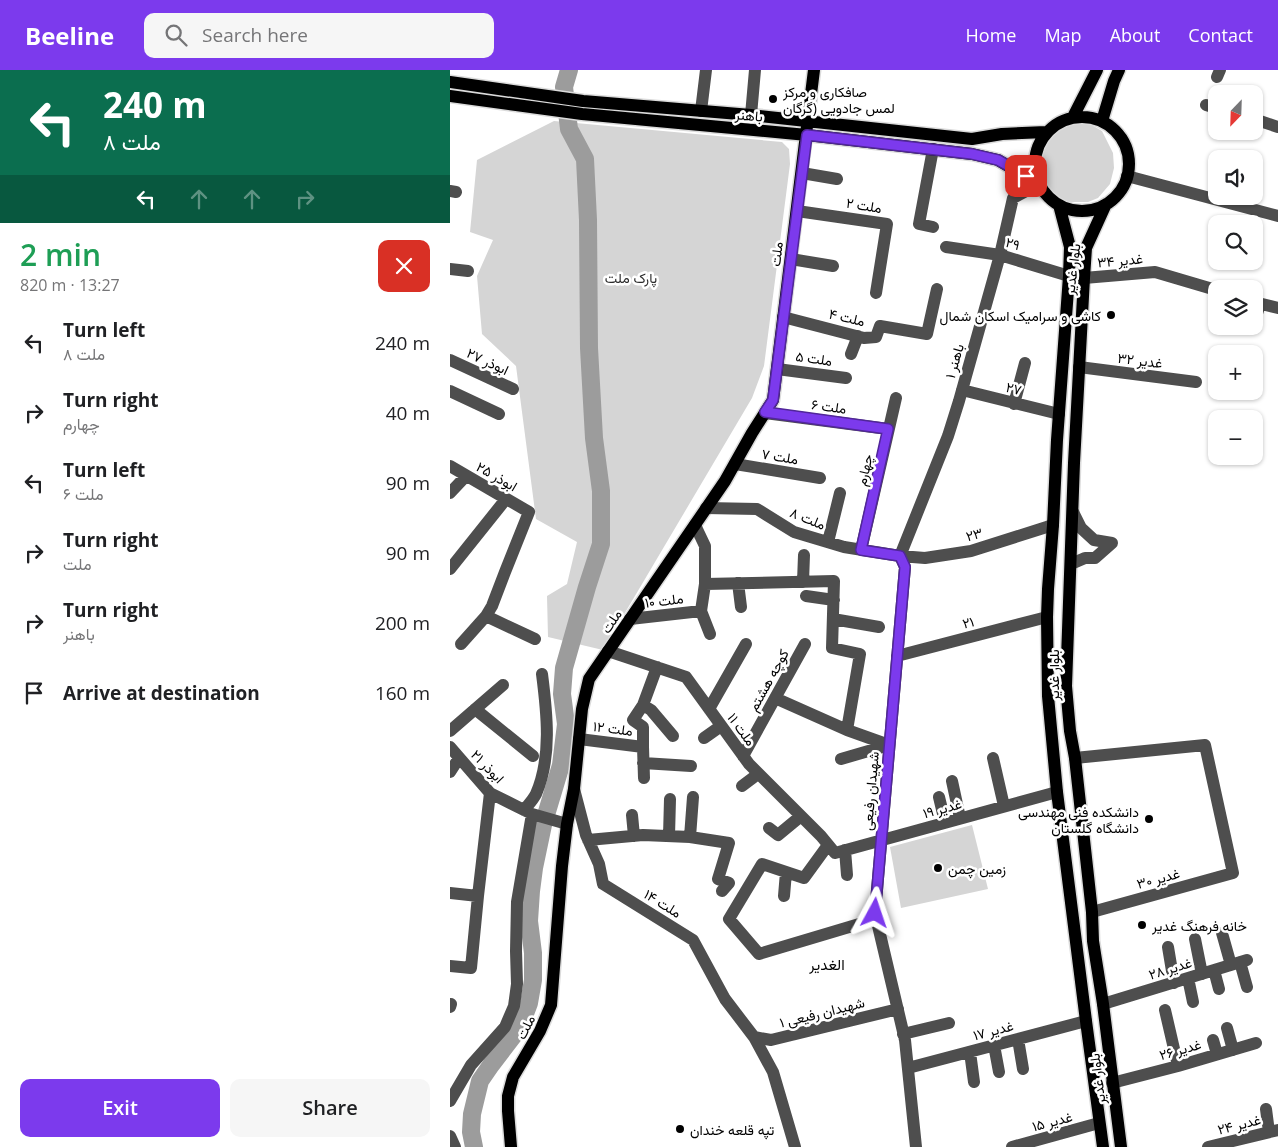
<!DOCTYPE html>
<meta charset="utf-8">
<style>
body{margin:0;font-family:"Open Sans",Vazirmatn,sans-serif;background:#f6f6f6;color:#202124;height:100vh;display:flex;flex-direction:column;font-size:19px;white-space:nowrap}
*{box-sizing:border-box;margin:0}
p{font-size:16px;color:#757577}
.icon{flex:none;width:28px;height:28px;fill:none;stroke:currentColor;stroke-width:2;stroke-linecap:round;stroke-linejoin:round}
.map{position:relative;flex:1;overflow:hidden}
.drawer{display:flex;flex-direction:column;background:#fff;width:450px}
.drawer>*{flex:none}
.banner{background:#0b6e4f;color:#fff;overflow:hidden}
.needle{width:32px;rotate:203deg}
.controls{position:absolute;left:758px;top:15px;display:grid;gap:10px}
.controls a{display:grid;place-items:center;width:55px;height:55px;border-radius:10px;background:#fff;box-shadow:0 1px 4px #0004;font-size:25px}
.pin{position:absolute;display:grid;place-items:center;width:42px;height:42px;color:#fff;margin:-21px;border-radius:10px;box-shadow:0 2px 8px #0006}
.me{position:absolute;width:55px;margin:-28px;rotate:5deg;stroke-linejoin:round;filter:drop-shadow(0 0 4px #0008)}
.turn{display:flex;align-items:center;gap:18px;height:105px;padding:0 20px;font-size:22px}
.turn .icon{width:65px;height:65px;stroke-width:2.5}
.turn b{display:block;font-size:35px;line-height:42px}
.lanes{display:flex;align-items:center;height:48px;padding:0 20px;background:#0003;justify-content:center;gap:25px;direction:ltr}
.lanes .off{opacity:.35}
.round{display:grid;place-items:center;flex:none;width:52px;height:52px;border-radius:10px;background:#f6f6f6}
.overview{display:flex;align-items:center;justify-content:space-between;height:85px;padding:0 20px}
h1{font-size:30px;font-weight:600;line-height:38px;color:#1e9e55}
.action{display:flex;gap:10px;margin-top:auto;padding:10px 20px}
.action a{flex:1;height:58px;border-radius:10px;background:#7c3aed;color:#fff;font-size:20px;font-weight:600;line-height:58px;text-align:center}
.action a+a{background:#f6f6f6;color:#202124}
ul{padding:0;list-style:none}
li{display:flex;align-items:center;gap:15px;height:70px;padding:0 20px}
li div{flex:1}
li b{display:block;font-size:19px}
li em{font-style:normal}
header{display:flex;align-items:center;gap:30px;box-sizing:border-box;height:70px;padding:0 25px;background:#7c3aed;color:#fff}
header strong{font-size:24px}
nav{display:flex;gap:28px;margin-inline-start:auto;font-size:18px}
.search{width:350px;height:45px;background:#f6f6f6;display:flex;align-items:center;gap:12px;box-sizing:border-box;padding:0 18px;border-radius:10px;color:#757577;font-size:19px}
main{display:flex;flex:1;min-height:0}
.map>svg:first-child{display:block}
</style>
<header>
<strong>Beeline</strong>
<div class="search"><svg class="icon" aria-label="search" viewBox="0 0 24 24"><circle cx="10" cy="10" r="6"/><path d="M15 15l6 6"/></svg>Search here</div>
<nav><a>Home</a><a>Map</a><a>About</a><a>Contact</a></nav>
</header>
<main>
<section class="drawer">
<div class="banner">
<div class="turn"><svg class="icon" aria-label="left" viewBox="0 0 24 24"><path d="M17 20v-9H6M10 6l-5 5 5 5"/></svg><div><b>240 m</b>۸ ملت</div></div>
<div class="lanes"><svg class="icon" aria-label="left" viewBox="0 0 24 24"><path d="M17 20v-9H6M10 6l-5 5 5 5"/></svg><svg class="icon off" aria-label="ahead" viewBox="0 0 24 24"><path d="M12 20V5M6 11l6-6 6 6"/></svg><svg class="icon off" aria-label="ahead" viewBox="0 0 24 24"><path d="M12 20V5M6 11l6-6 6 6"/></svg><svg class="icon off" aria-label="right" viewBox="0 0 24 24"><path d="M7 20v-9h11M14 6l5 5-5 5"/></svg></div>
</div>
<div class="overview"><div><h1>2 min</h1><p>820 m · 13:27</p></div><a class="round" style="background:#d93025;color:#fff"><svg class="icon" aria-label="close" viewBox="0 0 24 24"><path d="M6 6l12 12M18 6L6 18"/></svg></a></div>
<ul>
<li><svg class="icon" aria-label="left" viewBox="0 0 24 24"><path d="M17 20v-9H6M10 6l-5 5 5 5"/></svg><div><b>Turn left</b><p>۸ ملت</p></div><em>240 m</em></li>
<li><svg class="icon" aria-label="right" viewBox="0 0 24 24"><path d="M7 20v-9h11M14 6l5 5-5 5"/></svg><div><b>Turn right</b><p>چهارم</p></div><em>40 m</em></li>
<li><svg class="icon" aria-label="left" viewBox="0 0 24 24"><path d="M17 20v-9H6M10 6l-5 5 5 5"/></svg><div><b>Turn left</b><p>۶ ملت</p></div><em>90 m</em></li>
<li><svg class="icon" aria-label="right" viewBox="0 0 24 24"><path d="M7 20v-9h11M14 6l5 5-5 5"/></svg><div><b>Turn right</b><p>ملت</p></div><em>90 m</em></li>
<li><svg class="icon" aria-label="right" viewBox="0 0 24 24"><path d="M7 20v-9h11M14 6l5 5-5 5"/></svg><div><b>Turn right</b><p>باهنر</p></div><em>200 m</em></li>
<li><svg class="icon" aria-label="arrive" viewBox="0 0 24 24"><path d="M6 21V4h12l-3 4 3 4H6"/></svg><div><b>Arrive at destination</b></div><em>160 m</em></li>
</ul>
<div class="action"><a>Exit</a><a>Share</a></div>
</section>
<div class="map">
<svg width="828" height="1077" viewBox="0 0 828 1077">
<rect width="100%" height="100%" fill="#fff"/>
<!-- green -->
<path fill="#d5d5d5" d="M628 47 652 61 663 83 664 98 660 114 648 128 638 132H614L597 123 588 111 585 92 592 67 614 50Z
M104 51 332 72 339 79 340 94 314 296 302 328 153 580 98 567 97 526 117 514 127 472 86 449 66 296 32 264 27 206 43 170 20 162 27 90Z
M522 755 538 819 451 838 440 777Z"/>
<g fill="none" stroke-linecap="round" stroke-linejoin="round">
<!-- river -->
<path stroke="#9c9c9c" stroke-width="18" d="M24 1077 21 1062 22 1044 30 1011 41 995 70 957 79 933 83 910V883L79 851 81 821 84 798 93 755 111 695 116 654 112 624 114 598 137 517 151 474V421L144 368 139 278 138 150 135 89 119 59 114 17 119 0"/>
<defs>
<path id="major" d="M0 12 133 31 301 45 522 69 552 64 596 62
M0 26 132 44 357 65 522 84 548 90 589 114
M623 47 647 0
M585 94a47 47 0 1 1 94 0a47 47 0 1 1-94 0Z
M652 51 664 11 669 0
M656 134 636 178 634 208 624 393 616 616 620 661 625 688 642 842 643 871 653 934 671 1077
M609 135 620 177 619 206 607 370 603 455 598 519 597 547 598 626 607 722 636 951 653 1077
M61 1077 58 1041V1026L63 1007 90 961 101 935 112 796 117 754 124 719 132 639 139 609 275 411 302 363 323 330 364 0"/>
</defs>
<!-- major casing -->
<use href="#major" stroke="#dbdbdb" stroke-width="15"/>
<!-- minor -->
<path stroke="#4e4e4e" stroke-width="12" d="M767 7 770 0
M756 35 766 38
M251 41 256 0
M301 45 305 0
M804 49 828 57
M352 103 387 109
M677 106 828 146
M0 121 6 122
M347 141 437 154 426 223
M483 157 469 154 483 79
M496 177 550 185 619 206
M341 189 383 196
M0 199 18 201
M634 208 705 202 766 220
M804 232 828 238
M333 247 414 268 426 267 430 256 477 264 487 219
M804 253 810 234
M401 284 408 266
M0 290 63 319
M629 297 746 312
M327 299 396 308
M512 320 609 344
M0 321 49 344
M564 334 575 293
M315 343 438 359
M285 394 370 408
M0 396 79 442 55 502 42 536 36 546 11 574
M0 423 16 406
M256 438 307 439 344 462 394 477 450 486 475 488 521 481 603 455
M245 455 255 476V514L251 541 260 564
M378 472 390 423
M411 480 446 328
M450 486 455 497 425 843 455 970 466 1077
M450 486 498 366 509 331 550 185 563 128 589 114
M621 494 635 488H645L662 473 644 470 631 458 623 442
M0 499 56 429
M353 512 354 485
M288 513 291 537
M255 514 384 511 382 578 410 584 397 660
M356 526 384 530
M36 546 85 569
M180 549 251 541
M383 549 429 557
M158 581 236 607 299 694 371 766 385 783 607 722
M447 586 597 547
M325 628 397 660 439 675
M193 635 201 640 223 666
M25 639 83 686
M259 639 296 574
M0 661 53 615
M254 668 271 656
M129 669 193 677 194 708
M0 677 40 723 82 744 117 754
M193 677V657L183 650 193 635 207 597
M293 686 355 574
M543 688 554 736
M625 688 755 675 783 803 642 842
M391 689 439 675
M193 693 241 696
M0 702 9 688
M502 711 510 748
M292 716 308 704
M124 719 136 765 149 794 153 814 243 870 275 929 304 967 323 1002 345 1077
M489 727 495 752
M74 740C78 735 83 730 86 724 102 687 97 643 92 604
M182 745 184 766
M319 758 328 765 351 746
M219 766 220 729
M240 767 243 727
M138 770 193 765 240 767 279 773 268 809 279 813 272 821
M378 775 354 808 312 794 279 849 309 884 426 849
M395 780 397 805
M0 823 28 826
M334 826 336 802
M772 863 781 895
M745 869 752 904
M718 877 724 913
M790 892 797 917
M0 896 21 898 28 826 40 723
M764 900 769 919
M738 908 743 932
M653 934 797 890
M0 937 1 934
M715 940 728 996
M777 958 783 980
M453 964 499 953
M304 967 321 970 448 939
M568 969 573 999
M763 970 767 984
M544 975 549 1002
M520 982 524 1012
M458 998 636 951
M662 1013 728 996 806 973
M0 1031 21 995 55 957 64 936 67 914 66 881 67 832 82 744
M816 1039 819 1062
M0 1066 5 1077
M562 1077 649 1053
M758 1077 828 1060"/>
<!-- major -->
<use href="#major" stroke="#000" stroke-width="12"/>
</g>
<g fill="none" stroke-linecap="round" stroke-linejoin="round">
<defs>
<path id="route" d="M425 843 455 497 450 486 411 480 438 359 315 342 323 330 357 65 522 84 548 90 576 106"/>
</defs>
<!-- route casing -->
<use href="#route" stroke="#51269a" stroke-width="12"/>
<!-- route -->
<use href="#route" stroke="#7c3aed" stroke-width="9"/>
</g>
<!-- markers -->
<g fill="#000" stroke="#fff" stroke-width="2">
<circle cx="323" cy="29" r="5"/>
<circle cx="661" cy="245" r="5"/>
<circle cx="699" cy="749" r="5"/>
<circle cx="488" cy="798" r="5"/>
<circle cx="692" cy="855" r="5"/>
<circle cx="230" cy="1059" r="5"/>
</g>
<g text-anchor="middle" dominant-baseline="central" stroke-width="5" stroke-linejoin="round" paint-order="stroke">
<!-- poi labels -->
<g font-size="14" fill="#000" stroke="#fff" text-anchor="start">
<text x="333" y="21">صافکاری و مرکز<tspan x="333" dy="16">لمس جادویی (گرگان</tspan></text>
<text x="651" y="245" text-anchor="end">کاشی و سرامیک اسکان شمال</text>
<text x="689" y="741" text-anchor="end">دانشکده فنی مهندسی<tspan x="689" dy="16">دانشگاه گلستان</tspan></text>
<text x="498" y="798">زمین چمن</text>
<text x="702" y="855">خانه فرهنگ غدیر</text>
<text x="240" y="1059">تپه قلعه خندان</text>
</g>
<!-- street labels -->
<g font-size="14" fill="#000" stroke="#fff">
<text transform="translate(299 45) rotate(5)">باهنر</text>
<text transform="translate(414 135) rotate(9)">۲ ملت</text>
<text transform="translate(563 173) rotate(15)">۲۹</text>
<text transform="translate(326 184) rotate(-83)">ملت</text>
<text transform="translate(670 190) rotate(-5)">۳۴ غدیر</text>
<text transform="translate(622 199) rotate(-83)">بلوار غدیر</text>
<text transform="translate(397 247) rotate(13)">۴ ملت</text>
<text transform="translate(364 288) rotate(8)">۵ ملت</text>
<text transform="translate(690 290) rotate(7)">۳۲ غدیر</text>
<text transform="translate(38 291) rotate(25)">ابوذر ۲۷</text>
<text transform="translate(504 291) rotate(-74)">باهنر ۱</text>
<text transform="translate(564 318) rotate(14)">۲۷</text>
<text transform="translate(379 336) rotate(8)">۶ ملت</text>
<text transform="translate(330 386) rotate(9)">۷ ملت</text>
<text transform="translate(414 400) rotate(-77)">چهارم</text>
<text transform="translate(47 406) rotate(30)">ابوذر ۲۵</text>
<text transform="translate(358 448) rotate(22)">۸ ملت</text>
<text transform="translate(524 464) rotate(-15)">۲۳</text>
<text transform="translate(214 530) rotate(-7)">ملت ۱۰</text>
<text transform="translate(161 551) rotate(-56)">ملت</text>
<text transform="translate(518 552) rotate(-15)">۲۱</text>
<text transform="translate(603 605) rotate(-90)">بلوار غدیر</text>
<text transform="translate(318 610) rotate(-61)">کوچه هشتم</text>
<text transform="translate(163 658) rotate(7)">۱۲ ملت</text>
<text transform="translate(292 659) rotate(54)">۱۱ ملت</text>
<text transform="translate(38 696) rotate(46)">۲۱ ابوذر</text>
<text transform="translate(420 721) rotate(-85)">شهیدان رفیعی</text>
<text transform="translate(492 738) rotate(-15)">۱۹ غدیر</text>
<text transform="translate(708 808) rotate(-15)">غدیر ۳۰</text>
<text transform="translate(213 833) rotate(32)">۱۴ ملت</text>
<text transform="translate(720 898) rotate(-17)">۲۸ غدیر</text>
<text transform="translate(372 942) rotate(-14)">۱ شهیدان رفیعی</text>
<text transform="translate(75 957) rotate(-64)">ملت</text>
<text transform="translate(543 960) rotate(-15)">۱۷ غدیر</text>
<text transform="translate(730 979) rotate(-16)">۲۶ غدیر</text>
<text transform="translate(647 1009) rotate(-97)">بلوار غدیر</text>
<text transform="translate(602 1051) rotate(-15)">۱۵ غدیر</text>
<text transform="translate(789 1054) rotate(-14)">۲۴ غدیر</text>
</g>
<!-- park labels -->
<g font-size="14" fill="#2c2c2c" stroke="#fff">
<text x="181" y="207">پارک ملت</text>
</g>
<!-- neighbourhood labels -->
<g font-size="15" fill="#000" stroke="#fff">
<text x="377" y="894">الغدیر</text>
</g>
</g>
</svg>
<div class="controls">
<a><svg class="needle" viewBox="-14 -14 28 28"><path d="M0-13l5 13h-10z" fill="#e53935"/><path d="M0 13l5-13h-10z" fill="#757577"/></svg></a>
<a><svg class="icon" aria-label="sound" viewBox="0 0 24 24"><path d="M4 9h4l5-4v14l-5-4H4zM17 9q2 3 0 6"/></svg></a>
<a><svg class="icon" aria-label="search" viewBox="0 0 24 24"><circle cx="10" cy="10" r="6"/><path d="M15 15l6 6"/></svg></a>
<a><svg class="icon" aria-label="layers" viewBox="0 0 24 24"><path d="M12 4l9 5-9 5-9-5zM3 14l9 5 9-5"/></svg></a>
<a>+</a>
<a>−</a>
</div>
<div class="pin" style="left:576px;top:106px;background:#d93025"><svg class="icon" aria-label="arrive" viewBox="0 0 24 24"><path d="M6 21V4h12l-3 4 3 4H6"/></svg></div>
<svg class="me" style="left:425px;top:843px" viewBox="-20 -20 40 40"><path d="M0-17L14 15 0 8-14 15z" fill="#7c3aed" stroke="#fff" stroke-width="4"/></svg>
</div>
</main>
